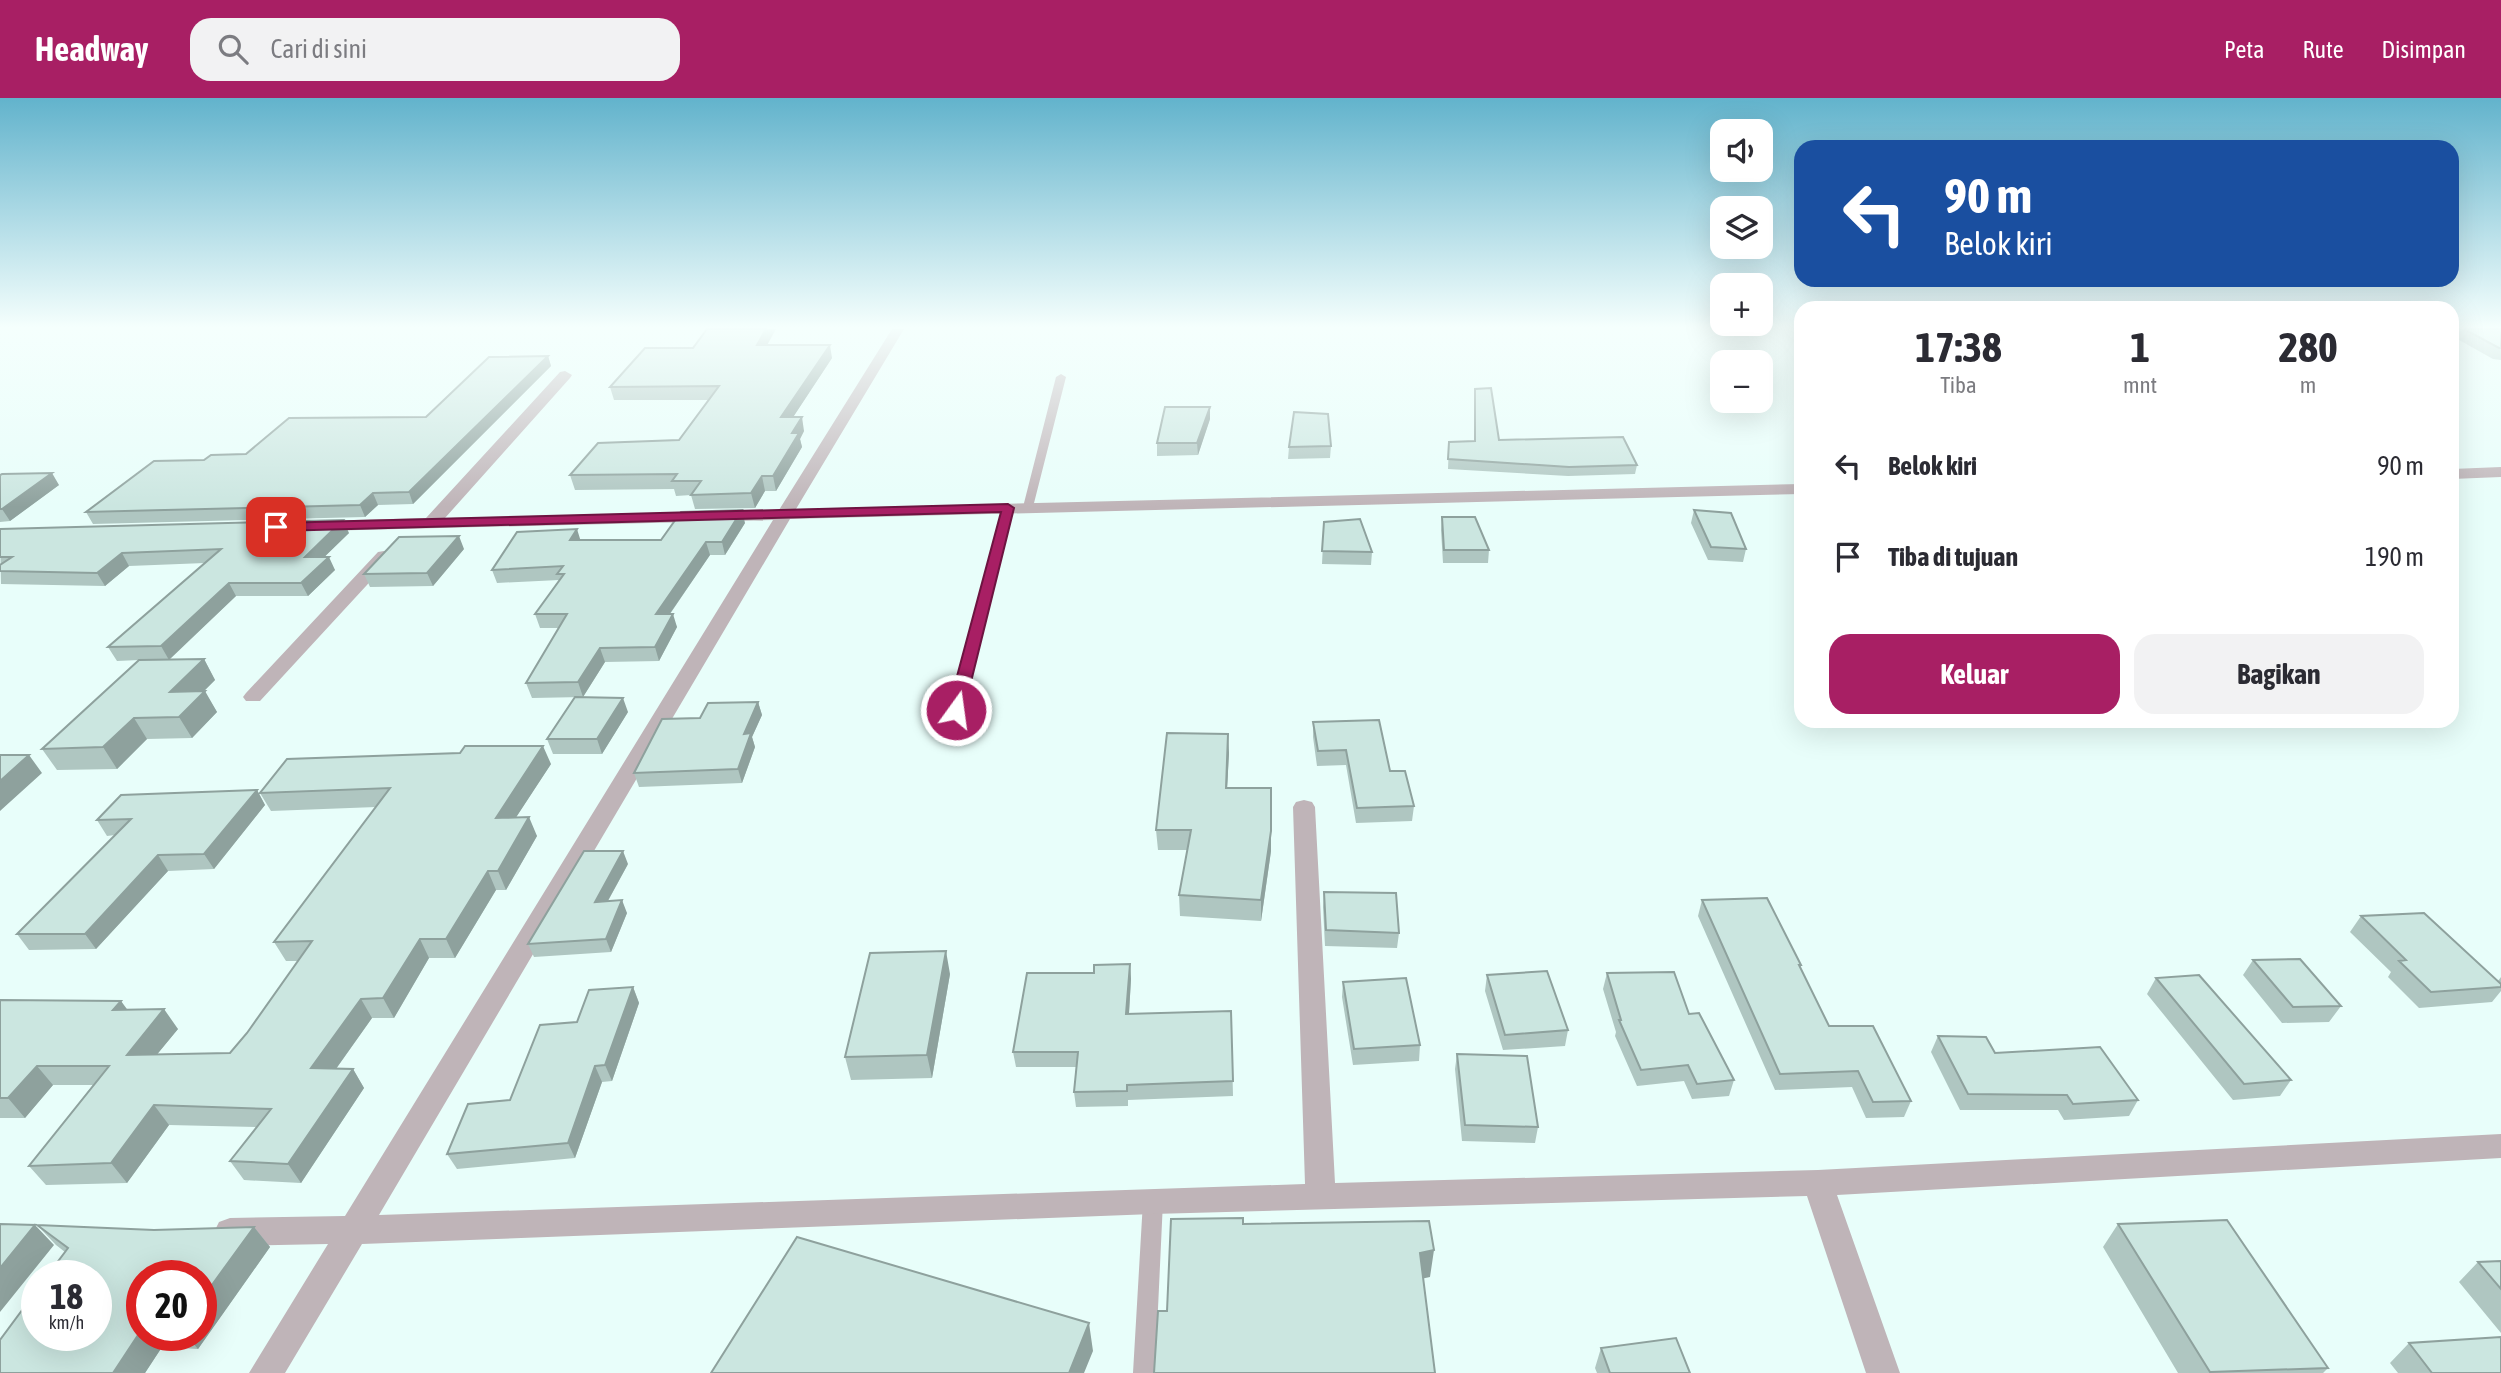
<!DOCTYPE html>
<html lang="id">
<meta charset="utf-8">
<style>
body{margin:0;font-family:"Asap Condensed",sans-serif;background:#f2f2f3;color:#2b2b33;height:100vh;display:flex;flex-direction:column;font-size:26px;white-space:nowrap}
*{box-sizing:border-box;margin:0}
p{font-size:23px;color:#7c7c81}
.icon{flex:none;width:38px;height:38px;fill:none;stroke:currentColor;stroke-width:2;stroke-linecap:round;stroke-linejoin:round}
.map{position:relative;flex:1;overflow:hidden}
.panel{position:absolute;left:1794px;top:203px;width:665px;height:427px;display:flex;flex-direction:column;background:#fff;border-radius:21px;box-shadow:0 7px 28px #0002}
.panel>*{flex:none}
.hud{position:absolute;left:1794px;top:42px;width:665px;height:147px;border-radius:21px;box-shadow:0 7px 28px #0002;background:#1a4fa0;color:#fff;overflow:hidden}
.tools{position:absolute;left:1710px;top:21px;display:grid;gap:14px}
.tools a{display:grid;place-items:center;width:63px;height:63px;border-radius:14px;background:#fff;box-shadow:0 7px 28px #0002;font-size:35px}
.speed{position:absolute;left:21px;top:1162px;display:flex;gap:14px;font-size:35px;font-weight:700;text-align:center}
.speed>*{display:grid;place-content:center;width:91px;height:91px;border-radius:50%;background:#fff;box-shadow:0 7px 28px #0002;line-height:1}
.speed small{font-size:18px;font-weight:400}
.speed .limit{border:10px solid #d22;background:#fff;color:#111}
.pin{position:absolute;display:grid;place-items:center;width:60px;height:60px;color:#fff;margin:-30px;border-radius:14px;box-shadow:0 4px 10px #0006}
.me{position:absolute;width:77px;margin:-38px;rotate:14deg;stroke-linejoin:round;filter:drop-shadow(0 0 5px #0008)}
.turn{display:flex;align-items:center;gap:24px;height:147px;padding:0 35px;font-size:32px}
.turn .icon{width:91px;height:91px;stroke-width:2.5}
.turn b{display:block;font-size:49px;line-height:60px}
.eta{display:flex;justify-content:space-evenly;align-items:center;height:119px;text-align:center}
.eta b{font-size:42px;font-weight:700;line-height:49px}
.primary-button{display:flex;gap:14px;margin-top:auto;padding:14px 35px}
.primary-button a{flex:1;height:80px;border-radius:21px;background:#a81f64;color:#fff;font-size:28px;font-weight:700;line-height:80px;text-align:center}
.primary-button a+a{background:#f2f2f3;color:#2b2b33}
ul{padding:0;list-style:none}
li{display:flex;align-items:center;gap:21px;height:91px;padding:0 35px}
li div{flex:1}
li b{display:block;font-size:26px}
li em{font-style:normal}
header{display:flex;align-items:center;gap:42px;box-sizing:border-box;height:98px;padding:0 35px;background:#a81f64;color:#fff}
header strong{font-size:33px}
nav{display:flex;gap:38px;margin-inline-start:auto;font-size:24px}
.search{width:490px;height:63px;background:#f2f2f3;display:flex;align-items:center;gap:18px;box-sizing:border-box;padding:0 24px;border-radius:21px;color:#7c7c81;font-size:26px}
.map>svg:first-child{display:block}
</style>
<header>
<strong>Headway</strong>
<div class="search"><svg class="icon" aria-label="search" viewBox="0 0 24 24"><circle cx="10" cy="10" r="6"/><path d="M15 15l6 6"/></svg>Cari di sini</div>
<nav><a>Peta</a><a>Rute</a><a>Disimpan</a></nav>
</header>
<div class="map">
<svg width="2501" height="1275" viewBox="0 0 2501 1275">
<rect width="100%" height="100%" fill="#e8fefa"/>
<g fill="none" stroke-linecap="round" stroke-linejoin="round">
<!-- service -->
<path fill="#bfb4b8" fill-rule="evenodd" d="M1061 276 1066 279 1033 409 1032 411H1024L1023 409 1056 279Z
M1008 407 1013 410 963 612 961 615H951L949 612 1003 410Z
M1153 1094 1160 1097 1163 1103 1155 1275H1133L1143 1103 1146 1097Z"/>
<!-- minor -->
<path fill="#bfb4b8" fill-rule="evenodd" d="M892 231H904L796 411 1801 386V396L790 421 379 1117 1305 1086 1293 709 1296 704 1304 702 1312 704 1315 709 1335 1085 1818 1072 2501 1036V1060L1837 1097 1900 1275H1866L1807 1098 1153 1116 362 1146 285 1275H249L328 1146 230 1148 219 1144 214 1134 219 1124 230 1120 345 1118 773 422 319 433 311 428 319 423 426 420 560 274 565 273 572 277 570 280 445 420 779 412Z
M2501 369V379L2452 381V371Z
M384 453 390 454 393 458 390 462 260 603H246L243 599 246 595 378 454Z"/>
</g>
<!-- wall -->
<path fill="#afc6c1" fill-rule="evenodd" d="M2452 231H2501V262L2493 261 2452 238Z
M767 247 832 260 793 319 804 333 800 341 802 349 776 393H765L755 410 695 411 691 397 676 398 674 391 575 392 570 377 679 342 709 302H614L610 289 693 250Z
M548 258 551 268 413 406 378 407 365 419 93 426 86 414 204 362 246 356 426 319Z
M1475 291 1499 342 1637 367 1635 376 1568 378 1448 371 1449 344 1474 343Z
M1210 321 1198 357 1157 358V345Z
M1331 348 1330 360 1288 361 1289 349Z
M0 377 59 387 10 423 0 424Z
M1694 412 1746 451 1743 464 1708 462 1691 425Z
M1442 419 1489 452 1488 465H1443L1441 432Z
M1324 424 1372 454 1371 467 1322 466Z
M745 425 725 457H710L670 516 677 529 659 563 605 564 583 599 532 600 526 585 559 530H540L535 516 559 482 497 485 492 472 581 442H661Z
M0 431 349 435 324 459 335 472 308 498H236L169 561H204L215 582 204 593 217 614 192 640 147 641 117 671 57 672 42 651 139 562 117 563 108 549 205 465 129 468 105 488 1 486Z
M464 451 433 488 370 489 364 476Z
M758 604 762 617 752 639 755 649 742 685 639 689 634 675 700 620Z
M628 614 602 656H553L547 641Z
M1313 624 1390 673 1414 708 1412 723 1356 725 1346 667 1317 668 1313 639Z
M1229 655 1227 690H1271V753L1261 823 1180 818 1179 797 1188 752H1158L1156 732Z
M551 666 516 719 537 738 506 792H496L455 860H429L394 920H372L336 971H353L364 990 301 1085 244 1082 230 1063 256 1029 169 1027 127 1085 46 1087 29 1068 93 987H53L25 1020H0V902L128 912 178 931 157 956 230 955 247 935 298 863H286L274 844 376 709 271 713 260 695Z
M257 692 265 707 214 771 168 773 96 851 29 852 17 836 115 737 107 738 97 722Z
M628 766 608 803 627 815 611 854 534 859 528 846Z
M1324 794 1399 835 1397 850 1325 848 1323 809Z
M1702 802 1801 867 1800 870 1829 928 1911 1003 1904 1019 1866 1020 1852 989 1775 992 1698 818Z
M2361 818 2498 883 2501 879V893L2492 904 2419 910 2388 879 2391 874 2350 834Z
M2253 862 2341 908 2329 924 2282 925 2243 877Z
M1130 866 1131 881 1129 916 1231 913 1233 998 1128 1002V1008L1076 1009 1074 994 1076 969H1016L1013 954 1094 875Z
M1607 875 1689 916 1734 982 1729 998 1692 1001 1684 983 1637 988 1615 938 1616 934 1603 891Z
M950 876 932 980 851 982 845 959Z
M1487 877 1568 932 1565 948 1503 952 1485 893Z
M2156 880 2291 982 2280 998 2233 1002 2147 896Z
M1343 884 1420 947 1419 963 1353 967 1342 899Z
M633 889 639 905 612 983 602 984 575 1060 457 1071 447 1056 510 1002 577 924Z
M1938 938 1995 955 2138 1002 2129 1018 2064 1022 2058 1012H1960L1931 954Z
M1457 956 1538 1029 1535 1045 1462 1043 1455 971Z
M2118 1126 2328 1270 2323 1275H2178L2103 1149Z
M37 1127 154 1132 254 1129 270 1149 198 1251 162 1249 145 1275H0V1242L37 1192V1237H96V1178H47L65 1154 56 1147ZM142 1178H201V1237H142Z
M2501 1163V1235L2459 1184 2478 1164Z
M2409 1245 2501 1275H2398L2390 1265Z
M1601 1250 1690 1275H1597L1595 1270Z"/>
<!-- shaded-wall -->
<path fill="#8ea19d" d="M766 231H776L760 260 757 247Z
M830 247 832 260 784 333 781 319Z
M548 258 551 268 413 406 409 394Z
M1210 309V321L1198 357 1197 345Z
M802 319 804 333 800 341 802 349 776 393 773 378 792 335Z
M52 375 59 387 10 423 2 411Z
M762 378 765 393 755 410 751 395Z
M373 395 378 407 365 419 360 407Z
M742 412 745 425 725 457 722 444Z
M343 422 349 435 311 472 305 459Z
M577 431 581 444 570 442Z
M459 438 464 451 433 488 427 475Z
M706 444 710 457 660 530 656 516Z
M122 455 129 468 105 488 97 475Z
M329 459 335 472 308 498 301 485Z
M229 485 236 498 169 562 161 548Z
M673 516 677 529 659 563 655 549Z
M600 550 605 564 583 599 578 584Z
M204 561 215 582 182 615 170 594Z
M205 593 217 614 192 640 179 619Z
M623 600 628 614 602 656 597 641Z
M758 604 762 617 752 639 755 649 742 685 738 671 744 636Z
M134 620 147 641 117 671 103 649Z
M1228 636 1229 655 1226 710V690Z
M543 648 551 666 504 738 496 720Z
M29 657 42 675 0 713V683Z
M257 692 265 707 214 771 204 756Z
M529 719 537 738 506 792 498 773Z
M1271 733V753L1261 823V802Z
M623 753 628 766 600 817 595 804Z
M158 757 168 773 96 851 85 836Z
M488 773 496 792 455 860 446 841Z
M622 802 627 815 611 854 606 841Z
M420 841 429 860 394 920 383 900Z
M946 853 950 876 932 980 927 957Z
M1130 866 1131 881 1128 931 1126 916Z
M633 889 639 905 612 983 605 967Z
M361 901 372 920 323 989 311 970Z
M121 903 135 922 113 912Z
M164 911 178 931 141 976 127 957Z
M37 968 53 987 25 1020 8 1000Z
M595 968 602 984 575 1060 568 1045Z
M353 971 364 990 301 1085 288 1066Z
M154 1007 169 1027 127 1085 111 1065Z
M35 1127 54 1147 0 1214V1170Z
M254 1129 270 1149 198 1251 186 1237H201V1202Z
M1434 1152 1430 1179 1416 1182 1420 1155Z
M1089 1225 1093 1253 1084 1275H1069Z
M142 1231V1237H152L162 1249 145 1275H113Z"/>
<!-- building -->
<path fill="#cbe6e0" stroke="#8ea19d" stroke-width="2" d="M707 231H766L757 247H830L781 319H802L792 335H799L773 378H762L751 395 691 397 701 383H672L677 376 570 377 598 345 679 342 719 288 610 289 645 250H693Z
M2464 231H2501V250H2499Z
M548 258 409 394 373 395 360 407 86 414 154 363 204 362 211 357 246 356 289 320 426 319 489 259Z
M1491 290 1499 342 1623 339 1637 367 1569 369 1448 361 1449 344 1475 343V291Z
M1165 309H1210L1197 345H1157Z
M1294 314 1328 316 1331 348 1289 349Z
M52 375 2 411H0V377L2 376Z
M742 412 722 444H706L656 516H673L655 549 600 550 578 584 526 585 567 516H535L564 476H557L563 468 492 472 517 434 577 431 570 442H661L681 414Z
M1694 412 1731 415 1746 451 1711 449Z
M1442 419H1475L1489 452H1444Z
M1360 421 1372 454 1322 453 1324 424Z
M343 422 305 459H329L301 485H229L161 548 108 549 221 451 122 455 97 475 0 473V467L12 459H0V431Z
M459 438 427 475 364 476 399 439Z
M204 561 170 594 205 593 179 619 134 620 103 649 42 651 139 562Z
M575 599 623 600 597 641H547Z
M758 604 744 636 751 635 738 671 634 675 662 621 700 620 708 605Z
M1379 622 1390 673H1405L1414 708 1357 710 1346 652 1318 653 1313 624Z
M1167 635 1228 636 1226 690H1271V733L1261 802 1179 797 1191 732H1156Z
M465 648H543L496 720 529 719 498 773H488L446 841H420L383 900 361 901 311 970 353 971 288 1066 230 1063 271 1011 154 1007 111 1065 29 1068 109 968H37L8 1000H0V902L121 903 113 912 164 911 127 957 230 955 247 935 312 843 274 844 390 690 260 695 287 661 460 655Z
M0 657H29L0 683Z
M257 692 204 756 158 757 85 836H17L131 721 97 722 121 697Z
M584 753H623L595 804 622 802 606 841 528 846Z
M1324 794 1396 795 1399 835 1326 832Z
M1767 800 1801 867H1799L1829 928H1873L1911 1003 1873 1004 1858 973 1780 976 1702 802Z
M2424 815 2501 886V889L2431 894 2399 863 2406 862 2361 818Z
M946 853 927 957 845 959 870 855Z
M2300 861 2341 908 2293 909 2253 862Z
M1130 866 1126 916 1231 913 1233 983 1127 987V993L1074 994 1078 954H1013L1027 875H1094V867Z
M1547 873 1568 932 1505 937 1487 877Z
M1674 874 1689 916 1699 915 1734 982 1697 986 1688 967 1641 972 1619 922H1621L1607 875Z
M2199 877 2291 982 2244 986 2156 880Z
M1406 880 1420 947 1354 951 1343 884Z
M633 889 605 967 595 968 568 1045 447 1056 468 1006 510 1002 540 927 577 924 589 892Z
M1938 938 1986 939 1995 955 2100 949 2138 1002 2073 1006 2067 997 1968 996Z
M1457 956 1527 958 1538 1029 1465 1027Z
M1243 1120V1126L1429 1123 1434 1152 1420 1155 1435 1275H1154L1158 1213H1167L1171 1121Z
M2227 1122 2328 1270 2210 1274 2118 1126Z
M0 1126 35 1127 0 1170Z
M37 1127 154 1132 254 1129 201 1202V1178H142V1231L113 1275H0V1242L37 1192V1237H96V1178H47L68 1150Z
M797 1139 1089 1225 1069 1275H711Z
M2501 1163V1191L2478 1164Z
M2501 1239V1275H2432L2409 1245Z
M1676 1240 1690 1275H1610L1601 1250Z"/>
<!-- sky -->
<linearGradient id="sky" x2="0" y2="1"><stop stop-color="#62b3cc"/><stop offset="0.56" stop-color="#f5fffd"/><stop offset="1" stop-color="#f5fffd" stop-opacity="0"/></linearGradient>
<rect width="2501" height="409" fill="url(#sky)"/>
<!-- route -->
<path fill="#a81f64" stroke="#6d1441" stroke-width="2" d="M1008 406 1014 410 964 612 956 616 948 612 1001 414 276 433 270 429 276 425Z"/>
</svg>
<div class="tools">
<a><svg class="icon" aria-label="sound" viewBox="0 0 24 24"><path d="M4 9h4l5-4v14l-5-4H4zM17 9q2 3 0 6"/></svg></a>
<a><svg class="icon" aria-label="layers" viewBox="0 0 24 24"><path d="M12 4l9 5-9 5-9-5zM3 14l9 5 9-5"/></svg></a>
<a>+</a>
<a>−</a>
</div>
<div class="speed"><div>18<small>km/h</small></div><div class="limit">20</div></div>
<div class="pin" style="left:276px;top:429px;background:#d93025"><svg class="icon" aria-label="arrive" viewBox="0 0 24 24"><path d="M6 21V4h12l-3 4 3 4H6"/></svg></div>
<svg class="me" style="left:956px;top:612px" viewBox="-20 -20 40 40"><circle r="17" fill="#a81f64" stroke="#fff" stroke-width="3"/><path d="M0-11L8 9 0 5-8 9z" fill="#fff"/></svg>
<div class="hud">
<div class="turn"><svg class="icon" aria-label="left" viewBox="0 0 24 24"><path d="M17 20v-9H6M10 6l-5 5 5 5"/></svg><div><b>90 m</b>Belok kiri</div></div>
</div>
<section class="panel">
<div class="eta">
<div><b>17:38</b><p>Tiba</p></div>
<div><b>1</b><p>mnt</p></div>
<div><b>280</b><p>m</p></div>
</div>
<ul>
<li><svg class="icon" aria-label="left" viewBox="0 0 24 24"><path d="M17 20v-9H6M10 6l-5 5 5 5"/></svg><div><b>Belok kiri</b></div><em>90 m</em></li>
<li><svg class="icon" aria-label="arrive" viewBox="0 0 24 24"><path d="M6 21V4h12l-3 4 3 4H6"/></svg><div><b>Tiba di tujuan</b></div><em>190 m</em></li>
</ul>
<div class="primary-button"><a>Keluar</a><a>Bagikan</a></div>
</section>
</div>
